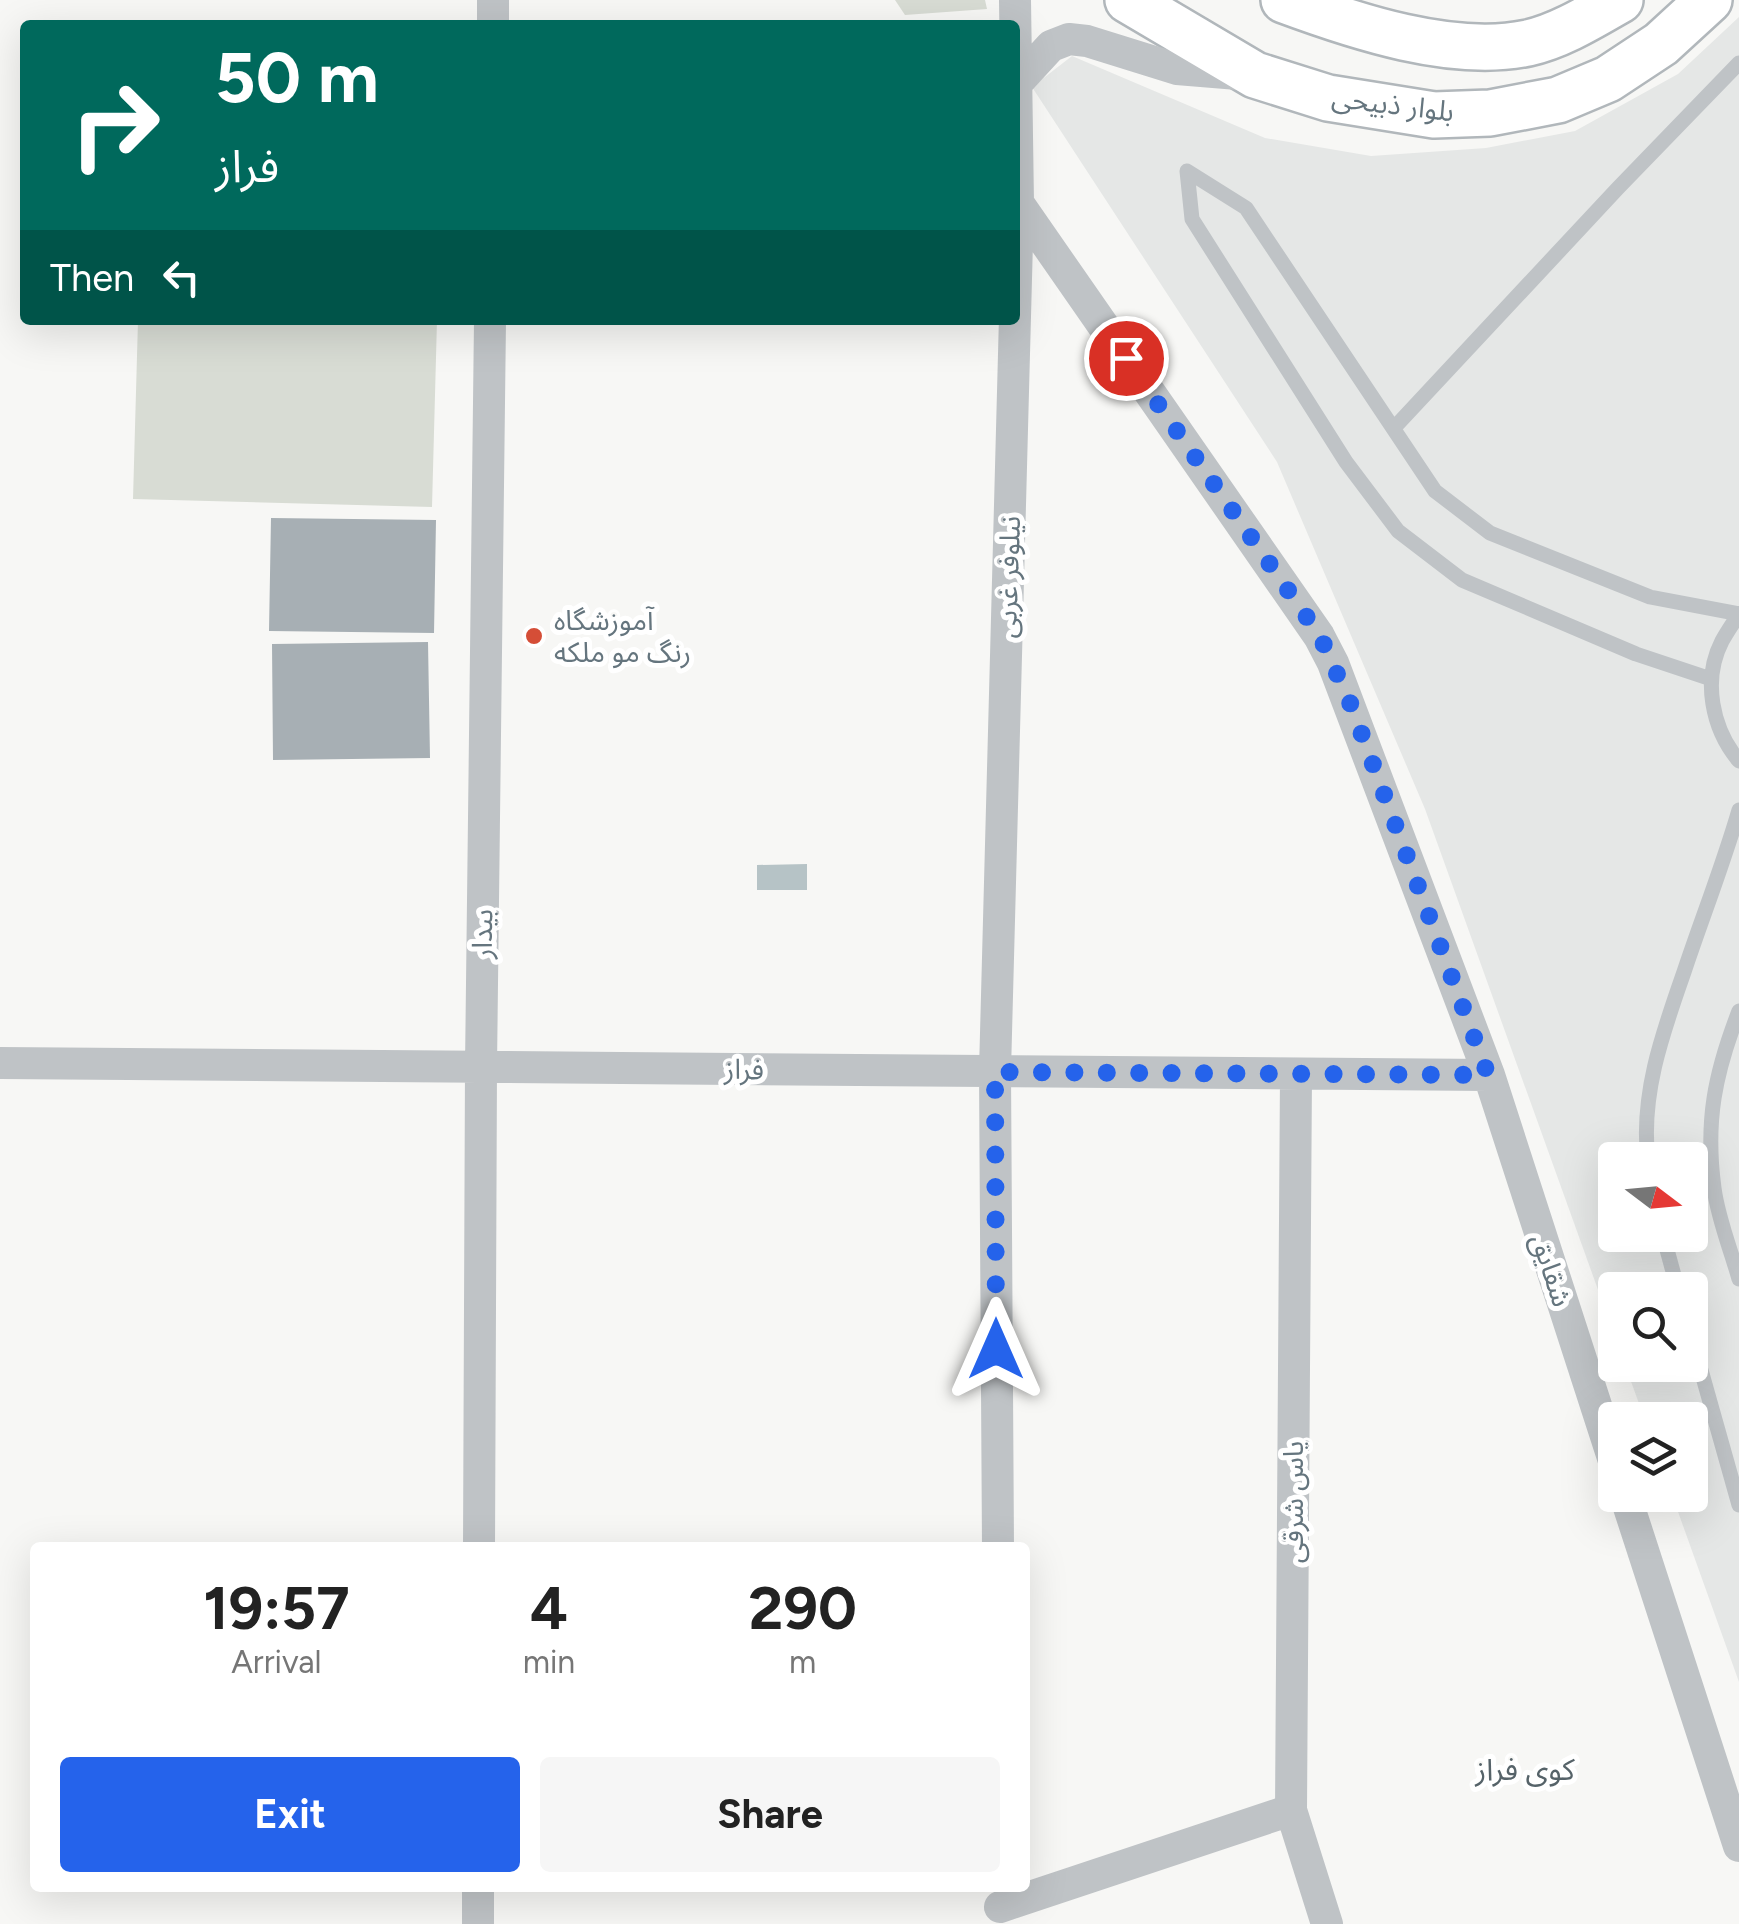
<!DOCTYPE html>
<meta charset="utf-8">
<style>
body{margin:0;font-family:Figtree,"Noto Sans Arabic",sans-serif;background:#f6f6f6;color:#222;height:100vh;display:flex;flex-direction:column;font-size:38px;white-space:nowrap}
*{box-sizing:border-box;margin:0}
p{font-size:32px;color:#767676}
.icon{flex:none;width:55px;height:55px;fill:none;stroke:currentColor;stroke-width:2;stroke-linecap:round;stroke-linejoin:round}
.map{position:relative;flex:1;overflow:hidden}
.panel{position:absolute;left:30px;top:1542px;width:1000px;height:350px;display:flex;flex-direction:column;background:#fff;border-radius:10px;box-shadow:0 10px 40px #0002}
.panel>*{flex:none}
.guide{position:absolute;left:20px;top:20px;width:1000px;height:305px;border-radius:10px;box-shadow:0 10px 40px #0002;background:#00695c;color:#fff;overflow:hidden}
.needle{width:65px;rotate:106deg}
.buttons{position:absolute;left:1598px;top:1142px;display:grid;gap:20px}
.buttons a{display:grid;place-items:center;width:110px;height:110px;border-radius:10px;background:#fff;box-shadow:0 10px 40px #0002;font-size:50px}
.pin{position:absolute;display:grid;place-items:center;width:85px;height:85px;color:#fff;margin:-42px;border:5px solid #fff;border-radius:50%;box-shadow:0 2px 10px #0007}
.me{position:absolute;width:110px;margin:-55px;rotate:0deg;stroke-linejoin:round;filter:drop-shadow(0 0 8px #0008)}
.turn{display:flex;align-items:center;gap:35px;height:210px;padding:0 30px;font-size:45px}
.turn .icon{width:130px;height:130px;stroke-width:2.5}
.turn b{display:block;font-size:70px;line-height:85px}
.then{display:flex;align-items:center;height:95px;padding:0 30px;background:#0003;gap:20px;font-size:38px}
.eta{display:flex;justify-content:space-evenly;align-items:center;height:170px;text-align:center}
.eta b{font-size:60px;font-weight:700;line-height:70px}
.button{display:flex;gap:20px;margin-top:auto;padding:20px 30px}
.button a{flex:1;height:115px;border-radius:10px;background:#2563eb;color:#fff;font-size:40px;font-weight:700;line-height:115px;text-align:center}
.button a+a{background:#f6f6f6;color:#222}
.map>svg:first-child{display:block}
</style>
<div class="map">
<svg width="1739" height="1924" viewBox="0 0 1739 1924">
<rect width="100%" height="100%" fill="#f7f7f5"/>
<!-- built -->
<path fill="#e5e7e6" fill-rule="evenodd" d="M1739 17V1682L1672 1495H1690V1420H1645L1625 1365H1690V1290H1615V1337L1425 809 1277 462 1032 87 1072 56 1265 138 1371 156 1486 148 1575 131 1678 74ZM1615 1160H1690V1235H1615Z"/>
<!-- green -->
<path fill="#d8dcd4" d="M895 0H985L987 9 905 15Z
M138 320H437L432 507 133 499Z"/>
<!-- water -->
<path fill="#b6c3c6" d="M807 864V890H757V865Z"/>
<!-- building -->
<path fill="#a7afb4" d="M271 518 436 520 434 633 269 631Z
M428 642 430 758 273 760 272 644Z"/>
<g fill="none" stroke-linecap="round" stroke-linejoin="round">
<defs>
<path id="secondary" d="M1128 0 1255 75 1328 98 1434 115 1490 113 1558 100 1608 79 1661 44 1709 0
M1284 0C1354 26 1453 59 1528 43 1560 36 1592 16 1620 0"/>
</defs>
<!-- secondary casing -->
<use href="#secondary" stroke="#b1b7bb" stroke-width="50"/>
<!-- lane -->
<path stroke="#bfc3c6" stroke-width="15" d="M1394 428 1618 188 1739 63
M1739 614C1733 623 1727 632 1722 641 1702 680 1712 729 1739 761
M1711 679 1636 654 1462 580 1398 531 1346 462 1192 219 1187 171 1246 208 1435 491 1490 533 1650 597 1739 614
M1739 1011C1715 1073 1705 1121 1714 1188 1718 1219 1731 1250 1739 1279
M1648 1160C1640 1095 1663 1032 1684 972 1702 918 1723 865 1739 810
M1663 1235 1678 1290
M1690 1331 1739 1505"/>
<!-- street -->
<path stroke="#bfc3c6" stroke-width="32" d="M493 25V0
M1017 83 1051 46 1069 39 1087 41 1177 69 1250 75
M1018 203 1319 636 1333 663 1489 1075 1615 1464
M0 1063 1489 1075
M1296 1074 1291 1810 1327 1924
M1625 1495 1739 1846
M479 1548 481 1067 490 320
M998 1548 995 1071 1018 203 1015 0
M1000 1907 1291 1810
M478 1924V1888"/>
<!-- secondary -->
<use href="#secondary" stroke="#fff" stroke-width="45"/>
</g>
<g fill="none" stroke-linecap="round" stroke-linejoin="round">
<!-- route -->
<path stroke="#2563eb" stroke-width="18" stroke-dasharray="0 32.4" d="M996 1349 995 1072 1488 1075 1351 705 1320 636 1126 358"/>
</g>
<!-- markers -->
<circle fill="#d54e37" stroke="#fff" stroke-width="4" cx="534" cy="636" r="10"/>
<g text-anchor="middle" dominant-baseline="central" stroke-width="10" stroke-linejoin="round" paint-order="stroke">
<!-- street labels -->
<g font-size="28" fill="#65757e" stroke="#fff">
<text transform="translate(1393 104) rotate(7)">بلوار ذبیحی</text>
<text transform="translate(1008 577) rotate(-88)">نیلوفر غربی</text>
<text transform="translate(482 934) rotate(-89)">بیدار</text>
<text transform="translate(744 1069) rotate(1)">فراز</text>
<text transform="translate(1552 1270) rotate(72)">شقایق</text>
<text transform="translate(1293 1502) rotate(-90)">یاس شرقی</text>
</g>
<!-- poi labels -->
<g font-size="28" fill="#65757e" stroke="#fff" text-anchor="start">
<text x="554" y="620">آموزشگاه<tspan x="554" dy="32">رنگ مو ملکه</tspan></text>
</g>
<!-- neighbourhood labels -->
<g font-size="30" fill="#566369" stroke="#fff">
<text x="1525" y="1769">کوی فراز</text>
</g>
</g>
</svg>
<div class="buttons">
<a><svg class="needle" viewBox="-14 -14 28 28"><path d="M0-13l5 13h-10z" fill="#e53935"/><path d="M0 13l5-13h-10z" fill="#767676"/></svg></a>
<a><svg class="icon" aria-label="search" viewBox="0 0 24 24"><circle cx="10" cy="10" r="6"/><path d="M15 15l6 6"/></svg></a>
<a><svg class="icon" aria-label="layers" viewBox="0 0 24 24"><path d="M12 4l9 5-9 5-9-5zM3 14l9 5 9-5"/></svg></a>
</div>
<div class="pin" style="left:1126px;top:358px;background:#d93025"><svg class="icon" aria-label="arrive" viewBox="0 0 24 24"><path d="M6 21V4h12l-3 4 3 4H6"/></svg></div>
<svg class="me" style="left:996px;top:1349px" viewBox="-20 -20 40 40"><path d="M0-17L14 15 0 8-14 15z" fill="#2563eb" stroke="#fff" stroke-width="4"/></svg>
<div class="guide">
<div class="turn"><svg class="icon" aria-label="right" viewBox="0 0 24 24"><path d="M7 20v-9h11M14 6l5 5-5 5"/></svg><div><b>50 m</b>فراز</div></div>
<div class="then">Then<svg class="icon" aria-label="left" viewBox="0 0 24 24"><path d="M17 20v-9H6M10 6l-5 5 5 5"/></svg></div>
</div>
<section class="panel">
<div class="eta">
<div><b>19:57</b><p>Arrival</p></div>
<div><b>4</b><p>min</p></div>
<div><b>290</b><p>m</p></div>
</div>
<div class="button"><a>Exit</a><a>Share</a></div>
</section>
</div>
